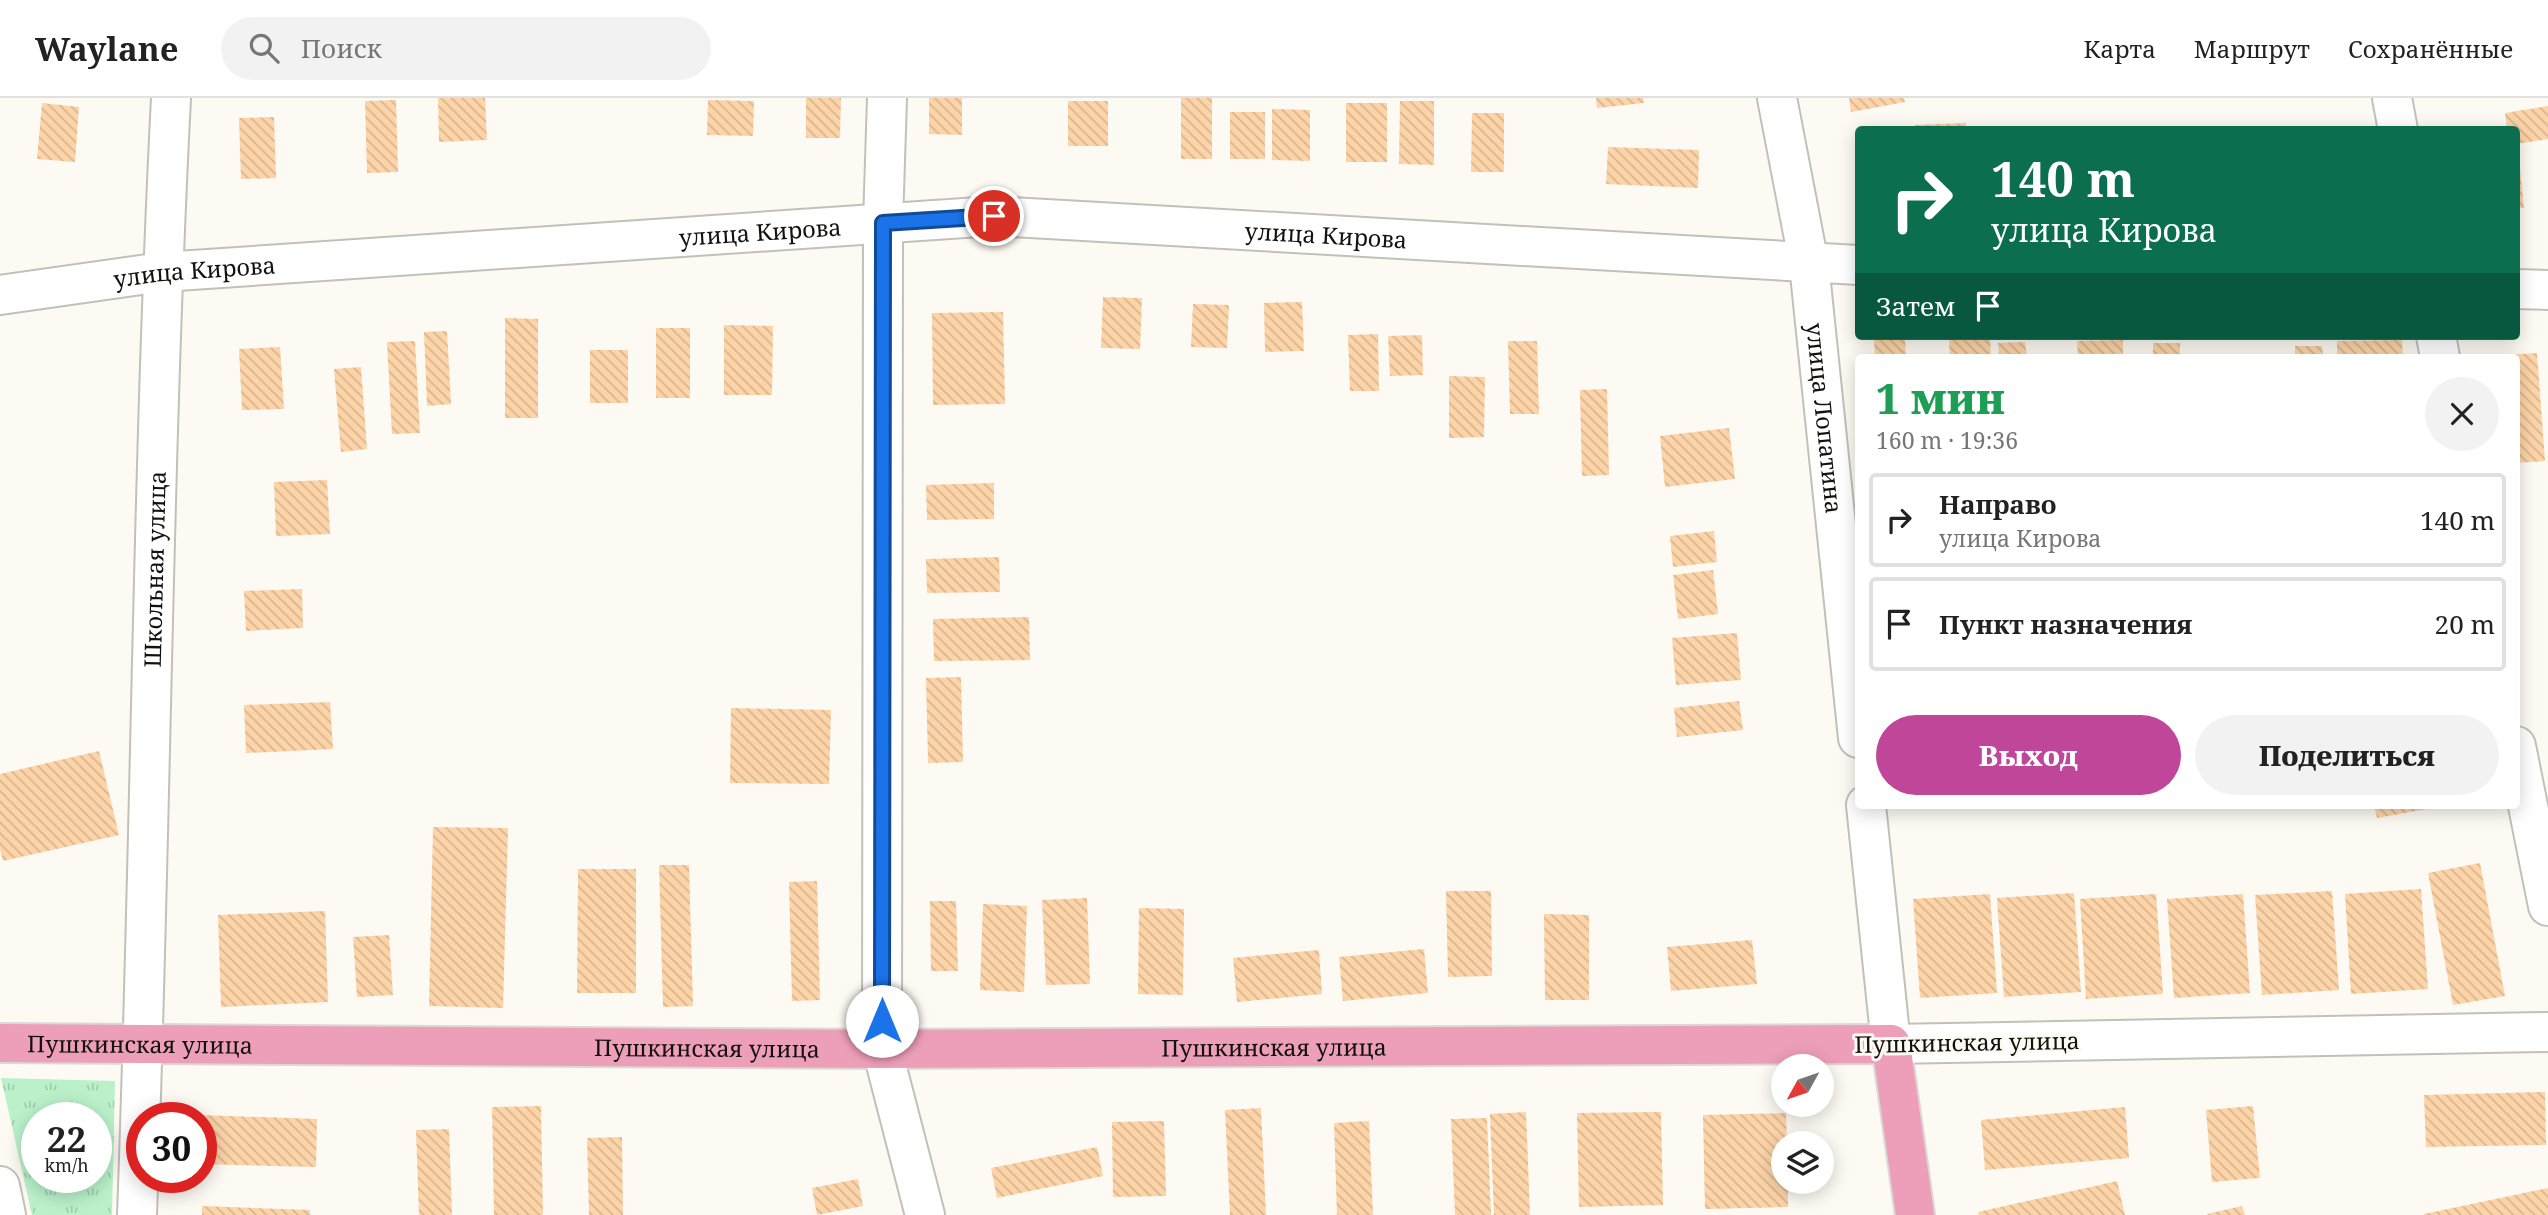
<!DOCTYPE html>
<html lang="ru">
<meta charset="utf-8">
<style>
body{margin:0;font-family:"Noto Serif",serif;background:#f2f2f2;color:#222;height:100vh;display:flex;flex-direction:column;font-size:26px;white-space:nowrap}
*{box-sizing:border-box;margin:0}
p{font-size:23px;color:#767676}
.icon{flex:none;width:38px;height:38px;fill:none;stroke:currentColor;stroke-width:2;stroke-linecap:round;stroke-linejoin:round}
.map{position:relative;flex:1;overflow:hidden}
.details{position:absolute;left:1855px;top:256px;width:665px;height:455px;display:flex;flex-direction:column;background:#fff;border-radius:7px;box-shadow:0 4px 18px #0003}
.details>*{flex:none}
.banner{position:absolute;left:1855px;top:28px;width:665px;height:214px;border-radius:7px;box-shadow:0 4px 18px #0003;background:#0b6e4f;color:#fff;overflow:hidden}
.needle{width:46px;rotate:230deg}
.tools{position:absolute;left:1771px;top:956px;display:grid;gap:14px}
.tools a{display:grid;place-items:center;width:63px;height:63px;border-radius:50%;background:#fff;box-shadow:0 4px 18px #0003;font-size:35px}
.speed{position:absolute;left:21px;top:1004px;display:flex;gap:14px;font-size:35px;font-weight:700;text-align:center}
.speed>*{display:grid;place-content:center;width:91px;height:91px;border-radius:50%;background:#fff;box-shadow:0 4px 18px #0003;line-height:1}
.speed small{font-size:18px;font-weight:400}
.speed .limit{border:10px solid #d22;background:#fff;color:#111}
.pin{position:absolute;display:grid;place-items:center;width:60px;height:60px;color:#fff;margin:-30px;border:4px solid #fff;border-radius:50%;box-shadow:0 2px 7px #0007}
.me{position:absolute;width:77px;margin:-38px;rotate:0deg;stroke-linejoin:round;filter:drop-shadow(0 0 5px #0008)}
.turn{display:flex;align-items:center;gap:24px;height:147px;padding:0 21px;font-size:32px}
.turn .icon{width:91px;height:91px;stroke-width:2.5}
.turn b{display:block;font-size:49px;line-height:60px}
.then{display:flex;align-items:center;height:66px;padding:0 21px;background:#0003;gap:14px;font-size:26px}
.round{display:grid;place-items:center;flex:none;width:74px;height:74px;border-radius:37px;background:#f2f2f2}
.overview{display:flex;align-items:center;justify-content:space-between;height:119px;padding:0 21px}
h1{font-size:42px;font-weight:800;line-height:52px;color:#1e9e55}
.cta{display:flex;gap:14px;margin-top:auto;padding:14px 21px}
.cta a{flex:1;height:80px;border-radius:42px;background:#bf4699;color:#fff;font-size:28px;font-weight:800;line-height:80px;text-align:center}
.cta a+a{background:#f2f2f2;color:#222}
ul{padding:0;list-style:none}
li{display:flex;align-items:center;gap:21px;height:94px;margin:0 14px 10px;padding:0 7px;border:4px solid #e0e0e0;border-radius:7px}
li div{flex:1}
li b{display:block;font-size:26px}
li em{font-style:normal}
header{display:flex;align-items:center;gap:42px;box-sizing:border-box;height:98px;padding:0 35px;background:#fff;border-bottom:2px solid #e0e0e0}
header strong{font-size:33px}
nav{display:flex;gap:38px;margin-inline-start:auto;font-size:24px}
.search{width:490px;height:63px;background:#f2f2f2;display:flex;align-items:center;gap:18px;box-sizing:border-box;padding:0 24px;border-radius:38px;color:#767676;font-size:26px}
.map>svg:first-child{display:block}
</style>
<header>
<strong>Waylane</strong>
<div class="search"><svg class="icon" aria-label="search" viewBox="0 0 24 24"><circle cx="10" cy="10" r="6"/><path d="M15 15l6 6"/></svg>Поиск</div>
<nav><a>Карта</a><a>Маршрут</a><a>Сохранённые</a></nav>
</header>
<div class="map">
<svg width="2548" height="1117" viewBox="0 0 2548 1117">
<defs>
<pattern id="park-tufts" width="24" height="20" patternUnits="userSpaceOnUse" patternTransform="scale(1.75)"><rect width="24" height="20" fill="#baf1ca"/><path d="M3 7l-1-3M5 7V3M7 7l1-3M15 17l-1-3M17 17v-4M19 17l1-3" fill="none" stroke="#9fceac"/></pattern>
<pattern id="building-back-hatch" width="6" height="6" patternUnits="userSpaceOnUse" patternTransform="scale(1.75)"><rect width="6" height="6" fill="#fdd4a8"/><path d="M-1 5l2 2M0 0l6 6M5-1l2 2" fill="none" stroke="#d8b590"/></pattern>
</defs>
<rect width="100%" height="100%" fill="#fdfaf3"/>
<!-- park -->
<path fill="url(#park-tufts)" fill-rule="evenodd" d="M1 980 115 983 112 1117H32ZM37 1020H96V1080H37Z"/>
<!-- building -->
<path fill="url(#building-back-hatch)" d="M438 0H485L487 42 439 44Z
M806 0H841L840 40H806Z
M929 0H962V37L929 36Z
M1181 0H1212V61H1181Z
M1596 0H1643L1644 5 1597 10Z
M1849 0H1904L1905 4 1851 14Z
M396 2 398 74 367 75 365 3Z
M708 2 754 3 753 38 707 37Z
M1068 3H1108V48H1068Z
M1400 3H1434V67L1399 66Z
M42 5 79 9 75 64 37 61Z
M1346 5H1387V64H1346Z
M2548 8V41L2516 46V32H2507L2505 15Z
M1272 11 1310 12V63L1272 62Z
M1230 14H1265V61H1230Z
M1472 15H1504V74H1471Z
M274 19 276 80 241 81 239 20Z
M1966 25V32H1915V27Z
M1608 49 1699 52 1698 90 1606 86Z
M2516 61H2519L2524 110H2516Z
M1103 199 1142 200 1140 251 1101 250Z
M1302 204 1304 253 1265 254 1264 205Z
M1193 206 1229 207 1227 250 1191 249Z
M1003 214 1005 306 933 307 932 215Z
M505 220 538 221V320H505Z
M724 227 773 228 772 297H724Z
M656 230H690V300H656Z
M447 233 451 306 427 308 424 234Z
M1378 236 1379 293H1350L1348 237Z
M1422 237 1423 277 1390 278 1388 238Z
M1990 239 1991 259H1950L1949 241Z
M1905 240 1906 259H1875L1874 242Z
M2123 242V259H2078L2077 243Z
M2402 242 2403 259H2337V243Z
M415 243 420 335 392 336 387 244Z
M1508 243H1537L1539 316H1510Z
M2025 244 2027 259H1999L1998 245Z
M2153 245H2180V259H2153Z
M2295 248H2322L2323 259H2295Z
M280 249 284 311 242 312 239 251Z
M590 252H628V305H590Z
M2537 255 2545 363 2516 365V259H2505V257Z
M361 269 367 351 341 354 334 271Z
M1449 278 1485 279 1484 339 1449 340Z
M1607 291 1609 377 1582 378 1580 292Z
M1729 330 1735 381 1665 389 1660 338Z
M327 382 330 436 276 438 274 384Z
M994 385V421L927 422 926 387Z
M1714 433 1717 464 1673 469 1670 438Z
M999 459 1000 494 927 495 926 461Z
M1713 472 1718 516 1678 521 1673 477Z
M302 491 303 530 246 533 244 493Z
M1029 519 1030 562 934 563 933 521Z
M1737 535 1741 582 1676 587 1672 540Z
M961 579 963 664 928 665 926 580Z
M1739 603 1743 632 1677 639 1674 610Z
M330 604 333 651 246 655 244 607Z
M731 610 831 612 829 686 730 685Z
M99 653 119 737 3 763 0 751V676Z
M2374 707H2443V708L2377 720Z
M433 729 508 730 503 910 429 908Z
M2480 765 2505 898 2453 907 2428 775Z
M659 767H689L693 908 663 909Z
M578 771H636V895H577Z
M817 783 820 902 792 903 789 784Z
M2421 791 2428 891 2351 896 2345 796Z
M1446 793H1491L1492 878 1448 879Z
M2332 793 2339 892 2262 897 2255 797Z
M2074 795 2081 894 2004 899 1997 800Z
M1990 796 1997 895 1920 900 1913 801Z
M2156 796 2163 896 2086 901 2080 801Z
M2243 796 2250 895 2174 900 2167 801Z
M1087 800 1090 886 1046 887 1042 802Z
M930 803H956L958 873H931Z
M983 806 1027 808 1024 894 980 892Z
M1139 810 1184 811 1183 897 1138 896Z
M325 813 328 904 221 909 218 817Z
M1544 816 1589 817V902H1545Z
M389 837 393 897 357 899 353 839Z
M1752 842 1757 886 1671 893 1667 849Z
M1424 851 1428 895 1343 903 1339 859Z
M1319 852 1322 896 1237 904 1233 860Z
M2545 994 2546 1047 2426 1049 2424 997Z
M541 1008 543 1117H494L492 1009Z
M2253 1008 2260 1080 2212 1084 2206 1012Z
M2125 1009 2129 1060 1985 1072 1981 1022Z
M1261 1010 1266 1117H1230L1225 1012Z
M1526 1014 1530 1117H1494L1490 1016Z
M1661 1014 1663 1107 1579 1109 1577 1015Z
M1786 1015 1787 1045H1783V1083H1788V1109L1705 1111 1703 1017Z
M199 1017 317 1021 316 1069 201 1066V1020H199Z
M1487 1020 1491 1117H1455L1451 1021Z
M1164 1023 1166 1098 1113 1099 1112 1024Z
M1369 1023 1373 1117H1337L1334 1025Z
M449 1031 452 1117H419L416 1032Z
M622 1039 623 1117H589L587 1040Z
M1097 1049 1103 1078 997 1100 991 1070Z
M858 1081 863 1108 817 1117 812 1090Z
M2117 1083 2125 1117H1979L1978 1114Z
M2548 1090V1117H2424V1116Z
M202 1108 310 1112V1117H202Z
M2242 1108 2245 1117H2208L2207 1116Z"/>
<g fill="none" stroke-linecap="round" stroke-linejoin="round">
<defs>
<g id="minor">
<path d="M887 0 883 125 882 951 925 1117"/>
<path id="s1" d="M1777 0 1809 166 1858 640"/>
<path d="M2392 0 2398 32"/>
<path d="M2516 191 2548 192"/>
<path id="s2" d="M0 197 162 174 994 118 1858 167"/>
<path d="M2436 238 2440 259"/>
<path d="M2516 648 2548 808"/>
<path d="M1866 707 1891 946 2548 934"/>
<path d="M0 1088 6 1117"/>
<path id="s3" d="M137 1117C151 745 152 372 171 0"/>
</g>
<g id="major">
<path id="s4" d="M0 945 882 951 1891 946 1915 1117"/>
</g>
</defs>
<!-- minor casing -->
<use href="#minor" stroke="#c3c0ba" stroke-width="42"/>
<!-- major casing -->
<use href="#major" stroke="#d9d9d9" stroke-width="42"/>
<!-- minor -->
<use href="#minor" stroke="#fff" stroke-width="38"/>
<!-- major -->
<use href="#major" stroke="#ed9eb8" stroke-width="38"/>
</g>
<g fill="none" stroke-linecap="round" stroke-linejoin="round">
<defs>
<path id="route" d="M882 923 883 125 994 118"/>
</defs>
<!-- route casing -->
<use href="#route" stroke="#114b97" stroke-width="18"/>
<!-- route -->
<use href="#route" stroke="#1a73e8" stroke-width="12"/>
</g>
<g text-anchor="middle" dominant-baseline="central" stroke-width="6" stroke-linejoin="round" paint-order="stroke">
<!-- street labels -->
<g font-size="23" fill="#131210" stroke="#fdfaf3">
<text stroke="none"><textPath href="#s2" startOffset="763">улица Кирова</textPath></text>
<text stroke="none"><textPath href="#s2" startOffset="1330">улица Кирова</textPath></text>
<text stroke="none"><textPath href="#s2" startOffset="196">улица Кирова</textPath></text>
<text stroke="none"><textPath href="#s1" startOffset="324">улица Лопатина</textPath></text>
<text stroke="none"><textPath href="#s3" startOffset="646">Школьная улица</textPath></text>
<text transform="translate(1967 944) rotate(-1)">Пушкинская улица</text>
<text stroke="none"><textPath href="#s4" startOffset="140">Пушкинская улица</textPath></text>
<text stroke="none"><textPath href="#s4" startOffset="707">Пушкинская улица</textPath></text>
<text stroke="none"><textPath href="#s4" startOffset="1274">Пушкинская улица</textPath></text>
</g>
</g>
</svg>
<div class="tools">
<a><svg class="needle" viewBox="-14 -14 28 28"><path d="M0-13l5 13h-10z" fill="#e53935"/><path d="M0 13l5-13h-10z" fill="#767676"/></svg></a>
<a><svg class="icon" aria-label="layers" viewBox="0 0 24 24"><path d="M12 4l9 5-9 5-9-5zM3 14l9 5 9-5"/></svg></a>
</div>
<div class="speed"><div>22<small>km/h</small></div><div class="limit">30</div></div>
<div class="pin" style="left:994px;top:118px;background:#d93025"><svg class="icon" aria-label="arrive" viewBox="0 0 24 24"><path d="M6 21V4h12l-3 4 3 4H6"/></svg></div>
<svg class="me" style="left:882px;top:923px" viewBox="-20 -20 40 40"><circle r="19" fill="#fff"/><path d="M0-13L10 11 0 6-10 11z" fill="#1a73e8"/></svg>
<div class="banner">
<div class="turn"><svg class="icon" aria-label="right" viewBox="0 0 24 24"><path d="M7 20v-9h11M14 6l5 5-5 5"/></svg><div><b>140 m</b>улица Кирова</div></div>
<div class="then">Затем<svg class="icon" aria-label="arrive" viewBox="0 0 24 24"><path d="M6 21V4h12l-3 4 3 4H6"/></svg></div>
</div>
<section class="details">
<div class="overview"><div><h1>1 мин</h1><p>160 m · 19:36</p></div><a class="round"><svg class="icon" aria-label="close" viewBox="0 0 24 24"><path d="M6 6l12 12M18 6L6 18"/></svg></a></div>
<ul>
<li><svg class="icon" aria-label="right" viewBox="0 0 24 24"><path d="M7 20v-9h11M14 6l5 5-5 5"/></svg><div><b>Направо</b><p>улица Кирова</p></div><em>140 m</em></li>
<li><svg class="icon" aria-label="arrive" viewBox="0 0 24 24"><path d="M6 21V4h12l-3 4 3 4H6"/></svg><div><b>Пункт назначения</b></div><em>20 m</em></li>
</ul>
<div class="cta"><a>Выход</a><a>Поделиться</a></div>
</section>
</div>
